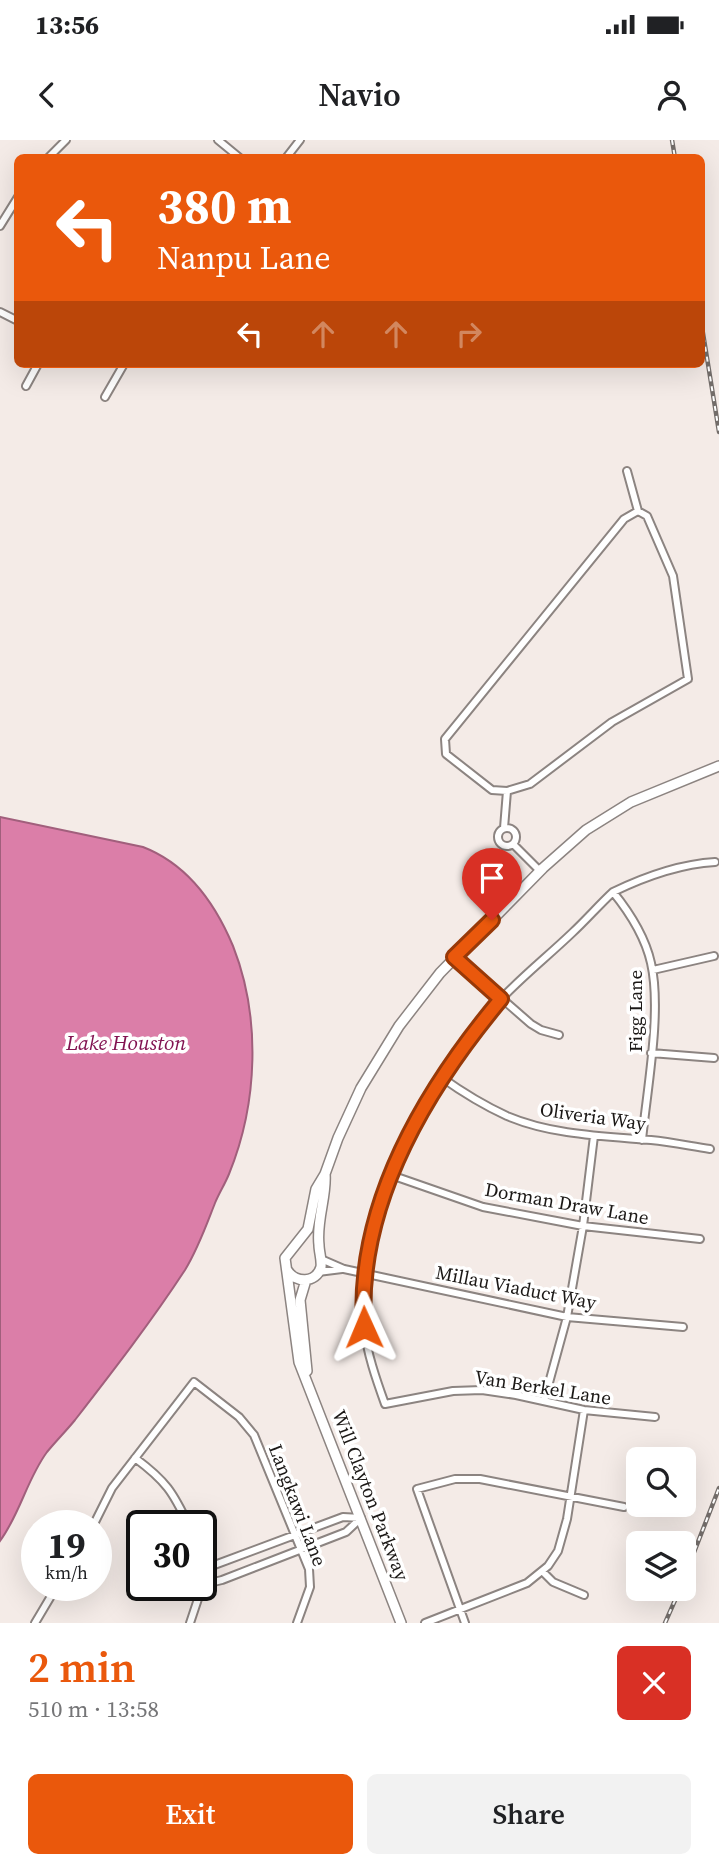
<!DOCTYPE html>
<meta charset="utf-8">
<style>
body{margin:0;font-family:"Source Serif 4",serif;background:#f2f2f2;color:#202124;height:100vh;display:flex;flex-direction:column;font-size:26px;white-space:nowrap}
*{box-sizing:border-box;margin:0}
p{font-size:23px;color:#757577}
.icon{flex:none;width:38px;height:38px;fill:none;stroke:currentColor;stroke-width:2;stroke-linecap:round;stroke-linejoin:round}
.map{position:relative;height:1483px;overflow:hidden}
.sheet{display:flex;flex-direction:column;background:#fff;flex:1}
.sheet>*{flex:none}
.banner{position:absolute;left:14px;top:14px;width:691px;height:214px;border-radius:10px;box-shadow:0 7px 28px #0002;background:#ea580c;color:#fff;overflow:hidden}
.tools{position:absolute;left:626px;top:1307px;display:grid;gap:14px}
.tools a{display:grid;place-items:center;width:70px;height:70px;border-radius:10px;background:#fff;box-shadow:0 7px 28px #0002;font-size:35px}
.speed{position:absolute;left:21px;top:1370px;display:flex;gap:14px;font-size:35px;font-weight:700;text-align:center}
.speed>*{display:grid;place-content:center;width:91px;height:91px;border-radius:50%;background:#fff;box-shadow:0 7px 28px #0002;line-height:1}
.speed small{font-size:18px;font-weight:400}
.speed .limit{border:4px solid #111;border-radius:10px;background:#fff;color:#111}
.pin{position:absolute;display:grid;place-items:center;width:60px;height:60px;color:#fff;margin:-72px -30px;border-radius:50% 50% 50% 0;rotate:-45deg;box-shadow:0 0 7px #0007}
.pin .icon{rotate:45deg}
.me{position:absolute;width:77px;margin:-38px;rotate:359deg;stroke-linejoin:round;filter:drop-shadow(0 0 5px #0008)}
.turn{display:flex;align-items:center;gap:24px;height:147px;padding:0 28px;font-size:32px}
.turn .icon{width:91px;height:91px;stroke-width:2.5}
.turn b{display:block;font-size:49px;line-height:60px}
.lanes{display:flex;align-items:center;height:66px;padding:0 28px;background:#0003;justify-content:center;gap:35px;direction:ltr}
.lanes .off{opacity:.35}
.round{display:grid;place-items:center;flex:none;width:74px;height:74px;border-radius:10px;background:#f2f2f2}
.head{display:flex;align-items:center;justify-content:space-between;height:119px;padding:0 28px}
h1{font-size:42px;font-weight:600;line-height:52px;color:#ea580c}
.primary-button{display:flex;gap:14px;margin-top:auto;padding:14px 28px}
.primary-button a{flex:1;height:80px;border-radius:10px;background:#ea580c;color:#fff;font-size:28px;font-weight:600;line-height:80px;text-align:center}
.primary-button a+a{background:#f2f2f2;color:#202124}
.status{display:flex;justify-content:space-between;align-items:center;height:49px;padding:0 35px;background:#fff;direction:ltr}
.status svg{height:19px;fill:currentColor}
header{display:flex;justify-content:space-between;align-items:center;height:91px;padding:0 28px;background:#fff;font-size:32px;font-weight:600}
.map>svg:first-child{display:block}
</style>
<div class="status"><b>13:56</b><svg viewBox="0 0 49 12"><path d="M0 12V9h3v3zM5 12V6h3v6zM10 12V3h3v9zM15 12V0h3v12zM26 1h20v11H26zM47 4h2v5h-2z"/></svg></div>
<header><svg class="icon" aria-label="back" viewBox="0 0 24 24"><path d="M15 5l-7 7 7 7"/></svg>Navio<svg class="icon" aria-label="person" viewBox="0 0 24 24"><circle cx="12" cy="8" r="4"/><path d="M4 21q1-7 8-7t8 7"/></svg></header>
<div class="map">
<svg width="719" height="1483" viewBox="0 0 719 1483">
<rect width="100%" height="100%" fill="#f4ebe7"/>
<!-- water -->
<path fill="#db7ea8" stroke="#a15f7c" stroke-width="2" d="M0 677 143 707C187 724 215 763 233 806 261 877 258 963 229 1034 225 1044 219 1053 215 1063 206 1086 198 1109 185 1130 151 1182 113 1231 75 1280 66 1291 56 1301 47 1312 27 1339 20 1374 0 1401Z"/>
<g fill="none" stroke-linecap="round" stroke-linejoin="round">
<defs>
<path id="street" d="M218 0 240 18
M48 18 66 0
M286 18 300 0
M0 86 18 57
M0 172 18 181
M26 246 38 224
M105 257 124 224
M627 331 638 371
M638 371 647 376 673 436 688 539 612 582 530 644 507 651 492 650 446 614 445 599 624 379Z
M498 697a9 9 0 1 1 18 0a9 9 0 1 1-18 0Z
M504 688 507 651
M513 704 540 731
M613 752C630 773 645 796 651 823 662 871 647 949 642 1000
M454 817 531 884 541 890 559 895
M653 830 714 816
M651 913 714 918
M441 937C462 952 483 965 507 976 552 995 602 996 651 1000 671 1002 690 1006 710 1009
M391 1035 483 1067 583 1086 700 1099
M321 1119 344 1129 567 1177 683 1187
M318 1132 342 1129
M544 1261 567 1177 583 1086 594 996
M655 1277 584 1270 516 1255 482 1250 453 1251 385 1264C376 1239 367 1213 364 1187 359 1150 367 1113 378 1078 402 996 444 920 502 858 524 835 549 815 572 793 586 780 599 765 613 752 644 737 681 724 715 722
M135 1318C166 1341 173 1352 189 1386
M93 1386 112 1348 194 1242 239 1277 254 1295 309 1429 310 1447 297 1483
M201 1430 343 1377 361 1378
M543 1432 553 1442 584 1455
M201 1445 222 1440 346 1392 361 1378
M180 1446 185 1447 196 1446
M35 1483 57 1446
M190 1483 198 1459 199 1446
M425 1483 527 1443 548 1426 558 1411 567 1379 584 1270
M465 1483 417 1349 455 1339H480L624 1367"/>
<path id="secondary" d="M287 1130C295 1143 316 1144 321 1127 322 1120 319 1112 319 1105 316 1080 327 1056 325 1034
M306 1140 300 1160 307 1231
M401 1483 299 1222 285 1118 308 1089 316 1049 325 1034 338 998 361 948 399 886 440 833 543 728 586 690 631 662 719 626"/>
</defs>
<!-- street casing -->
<use href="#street" stroke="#8c8481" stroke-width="10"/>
<!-- secondary casing -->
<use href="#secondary" stroke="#8c8481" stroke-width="12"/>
<!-- street -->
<use href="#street" stroke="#fff" stroke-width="6"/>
<!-- secondary -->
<use href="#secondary" stroke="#fff" stroke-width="9"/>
<defs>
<path id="rail" d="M672 0 675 18
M702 187 719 292
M684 1438 719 1348
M665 1483 680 1449"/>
</defs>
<!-- rail casing -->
<use href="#rail" stroke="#736d6a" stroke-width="4.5"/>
<!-- rail -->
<use href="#rail" stroke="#fff" stroke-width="2" stroke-dasharray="5" stroke-linecap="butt"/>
</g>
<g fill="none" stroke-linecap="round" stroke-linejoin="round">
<defs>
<path id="route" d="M364 1187C356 1064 425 950 501 859L454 817 492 780"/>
</defs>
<!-- route casing -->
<use href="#route" stroke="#983908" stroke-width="18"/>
<!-- route -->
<use href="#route" stroke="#ea580c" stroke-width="12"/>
</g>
<g text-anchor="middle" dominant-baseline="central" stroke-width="7" stroke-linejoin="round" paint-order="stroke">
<!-- street labels -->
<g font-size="19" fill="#1b1816" stroke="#fff">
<text transform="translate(635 871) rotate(-90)">Figg Lane</text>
<text transform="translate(593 976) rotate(8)">Oliveria Way</text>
<text transform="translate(567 1063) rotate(10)">Dorman Draw Lane</text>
<text transform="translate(516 1147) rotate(11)">Millau Viaduct Way</text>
<text transform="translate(543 1247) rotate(9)">Van Berkel Lane</text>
<text transform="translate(371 1355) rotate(69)">Will Clayton Parkway</text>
<text transform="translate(298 1365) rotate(69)">Langkawi Lane</text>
</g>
<!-- water labels -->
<g font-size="21" font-style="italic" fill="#821351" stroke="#fff">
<text x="126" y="902">Lake Houston</text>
</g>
</g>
</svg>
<div class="tools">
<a><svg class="icon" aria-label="search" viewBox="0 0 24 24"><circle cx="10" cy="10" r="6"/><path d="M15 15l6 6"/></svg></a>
<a><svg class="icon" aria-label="layers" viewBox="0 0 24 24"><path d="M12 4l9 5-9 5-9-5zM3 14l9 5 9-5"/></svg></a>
</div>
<div class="speed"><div>19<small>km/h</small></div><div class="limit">30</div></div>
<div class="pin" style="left:492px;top:780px;background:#d93025"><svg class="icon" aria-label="arrive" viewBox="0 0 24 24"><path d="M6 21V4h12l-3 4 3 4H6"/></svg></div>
<svg class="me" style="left:364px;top:1187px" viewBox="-20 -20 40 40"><path d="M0-17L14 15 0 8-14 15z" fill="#ea580c" stroke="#fff" stroke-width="4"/></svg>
<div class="banner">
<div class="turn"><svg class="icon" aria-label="left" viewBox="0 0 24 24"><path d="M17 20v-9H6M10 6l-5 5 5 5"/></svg><div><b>380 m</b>Nanpu Lane</div></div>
<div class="lanes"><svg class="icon" aria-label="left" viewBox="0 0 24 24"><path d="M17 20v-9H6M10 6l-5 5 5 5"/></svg><svg class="icon off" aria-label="ahead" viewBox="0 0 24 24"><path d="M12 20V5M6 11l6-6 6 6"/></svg><svg class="icon off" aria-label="ahead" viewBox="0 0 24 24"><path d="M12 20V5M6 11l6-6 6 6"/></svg><svg class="icon off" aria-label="right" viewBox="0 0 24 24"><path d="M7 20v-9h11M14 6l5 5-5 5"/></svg></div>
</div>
</div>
<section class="sheet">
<div class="head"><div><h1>2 min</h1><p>510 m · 13:58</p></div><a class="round" style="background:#d93025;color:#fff"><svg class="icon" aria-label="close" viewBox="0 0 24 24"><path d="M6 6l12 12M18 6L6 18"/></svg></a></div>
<div class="primary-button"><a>Exit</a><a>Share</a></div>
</section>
